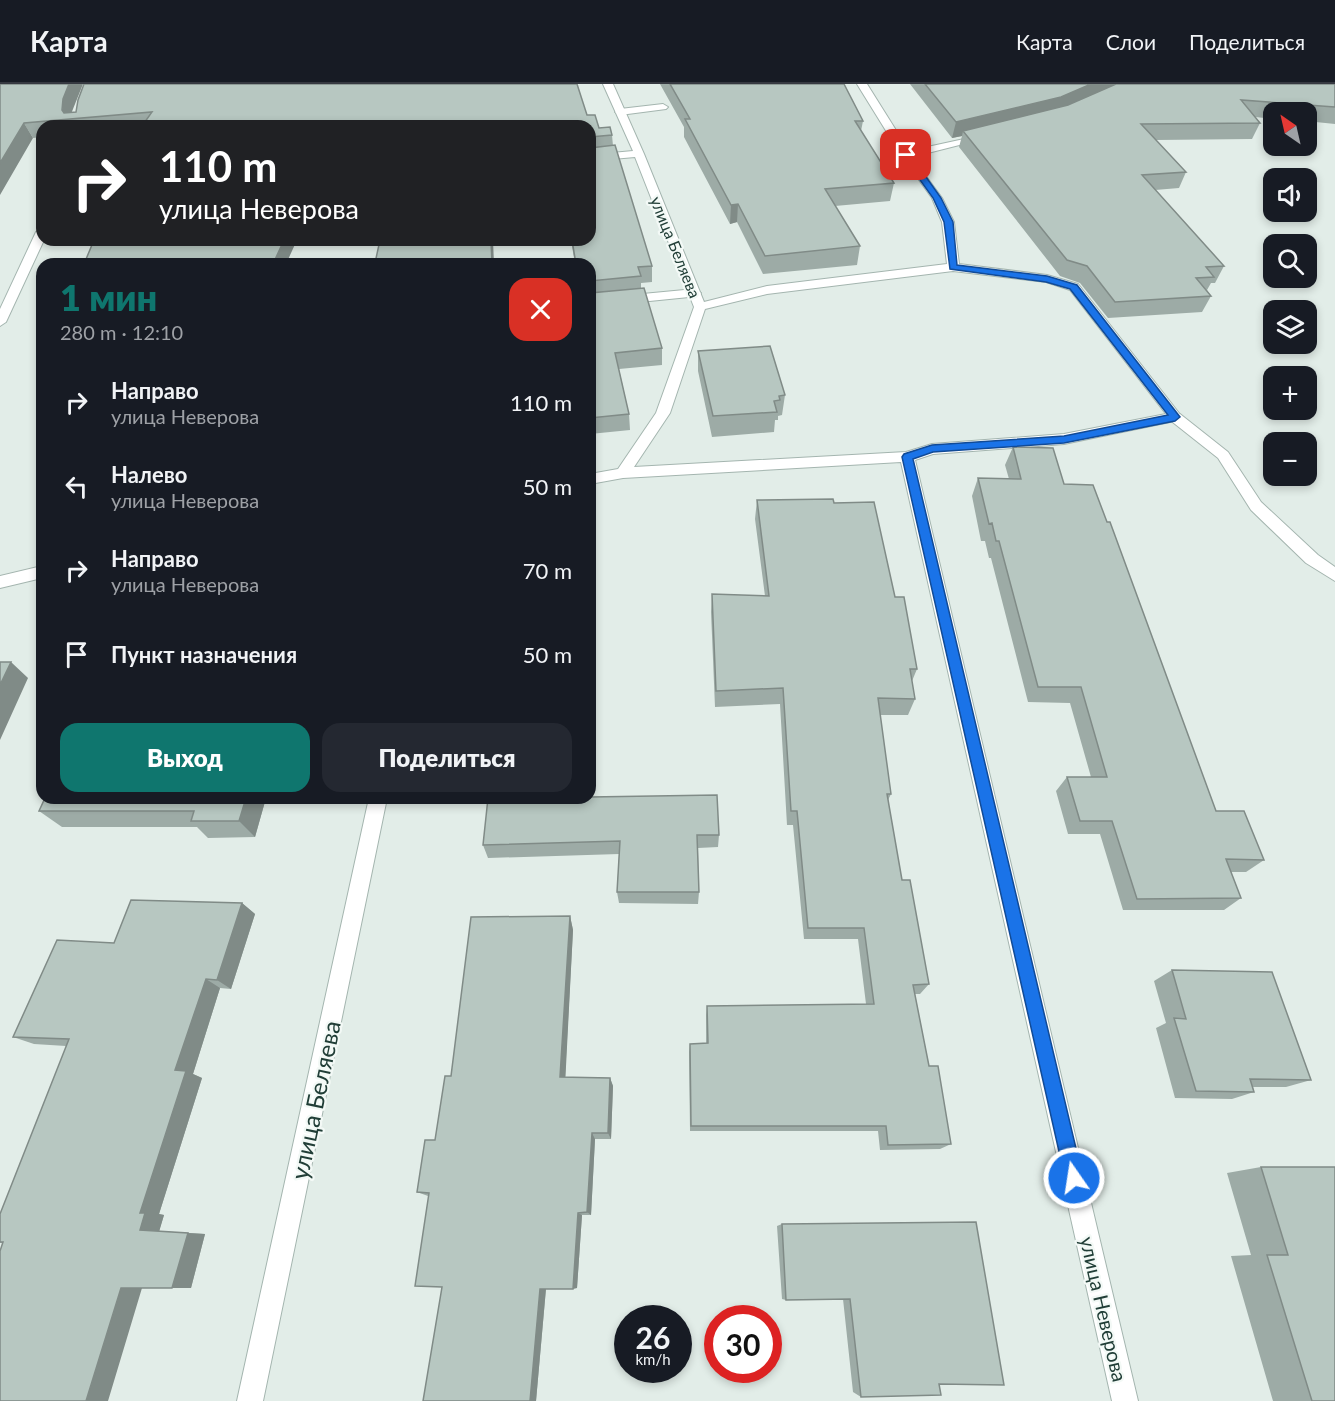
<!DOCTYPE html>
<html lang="ru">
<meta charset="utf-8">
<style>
body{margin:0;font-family:Lato,sans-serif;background:#242831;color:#f1f3f6;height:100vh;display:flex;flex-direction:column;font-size:22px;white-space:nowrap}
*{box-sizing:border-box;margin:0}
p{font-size:20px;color:#9ea1a6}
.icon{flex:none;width:33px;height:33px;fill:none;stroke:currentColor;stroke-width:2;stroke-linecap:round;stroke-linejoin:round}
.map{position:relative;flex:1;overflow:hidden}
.details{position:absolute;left:36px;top:174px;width:560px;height:546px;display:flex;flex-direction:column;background:#171b24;border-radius:18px;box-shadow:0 3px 9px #0003}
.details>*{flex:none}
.hud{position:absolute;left:36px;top:36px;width:560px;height:126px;border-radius:18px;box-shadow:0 3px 9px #0003;background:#202124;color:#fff;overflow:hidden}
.needle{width:39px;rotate:326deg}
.buttons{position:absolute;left:1263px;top:18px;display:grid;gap:12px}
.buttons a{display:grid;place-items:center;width:54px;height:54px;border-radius:12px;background:#171b24;box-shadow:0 3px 9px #0003;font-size:30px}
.speed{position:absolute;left:614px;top:1221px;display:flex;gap:12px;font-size:30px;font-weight:700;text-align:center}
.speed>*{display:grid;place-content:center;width:78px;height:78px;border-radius:50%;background:#171b24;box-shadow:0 3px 9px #0003;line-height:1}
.speed small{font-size:15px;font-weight:400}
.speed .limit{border:9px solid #d22;background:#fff;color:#111}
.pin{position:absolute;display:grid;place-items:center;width:51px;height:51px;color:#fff;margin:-26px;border-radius:12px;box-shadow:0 3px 9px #0006}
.me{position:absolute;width:66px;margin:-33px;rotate:347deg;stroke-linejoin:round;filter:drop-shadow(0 0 4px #0008)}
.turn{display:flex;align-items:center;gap:21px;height:126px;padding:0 24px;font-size:27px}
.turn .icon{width:78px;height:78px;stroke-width:2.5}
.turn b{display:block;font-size:42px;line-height:51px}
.round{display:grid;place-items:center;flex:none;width:63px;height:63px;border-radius:18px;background:#242831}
.summary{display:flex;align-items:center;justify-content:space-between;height:102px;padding:0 24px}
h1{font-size:36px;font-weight:800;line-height:45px;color:#0f766e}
.cta{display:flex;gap:12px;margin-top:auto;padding:12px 24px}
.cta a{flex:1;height:69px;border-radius:18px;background:#0f766e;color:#fff;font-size:24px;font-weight:800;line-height:69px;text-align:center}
.cta a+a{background:#242831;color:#f1f3f6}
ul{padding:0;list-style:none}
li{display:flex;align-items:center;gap:18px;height:84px;padding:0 24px}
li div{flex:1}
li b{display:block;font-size:22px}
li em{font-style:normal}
header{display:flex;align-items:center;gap:36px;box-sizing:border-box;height:84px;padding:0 30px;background:#171b24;border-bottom:2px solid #363941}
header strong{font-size:28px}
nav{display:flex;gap:33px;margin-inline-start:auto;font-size:21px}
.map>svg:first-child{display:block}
</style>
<header>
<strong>Карта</strong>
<nav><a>Карта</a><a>Слои</a><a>Поделиться</a></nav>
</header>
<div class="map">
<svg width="1335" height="1317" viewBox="0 0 1335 1317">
<rect width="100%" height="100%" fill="#e2ede8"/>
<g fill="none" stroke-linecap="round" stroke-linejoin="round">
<defs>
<path id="lane" d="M663 20 668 23 666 25 620 31 615 28 620 25Z
M695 205 701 209 699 212 590 223V215Z
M1175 329 1180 330 1228 368 1261 418 1318 471 1335 483V497L1306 479 1251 426 1218 374 1170 336 1168 333Z"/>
<path id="street" d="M603 0H613L644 70 704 218 767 202 947 180 942 138 932 114 901 71 857 0H867L909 67 987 50V54L912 73 942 114 954 138 959 180 1047 191 1078 200 1182 333 1175 337 1064 360 933 370 915 376 1138 1317H1112L901 378 623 394 590 400V390L618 385 656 329 694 223 635 73 590 77V71L633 67ZM953 187 1046 198 1070 206 1166 330 1064 350 932 360 906 368 634 383 670 329 705 225 767 210Z
M42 145V156H44L6 238 0 242V225L36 148Z
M42 482V494L0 504V492Z
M369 714H387L263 1317H237Z"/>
</defs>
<!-- lane casing -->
<use href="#lane" stroke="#a4b5af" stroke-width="2"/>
<!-- street casing -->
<use href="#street" stroke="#a4b5af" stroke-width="2"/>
<!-- lane -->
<use href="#lane" fill="#fff" fill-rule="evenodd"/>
<!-- street -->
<use href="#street" fill="#fff" fill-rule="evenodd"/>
</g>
<!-- wall -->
<path fill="#9daba6" d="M0 0 72 29 76 28 78 16 587 31 599 44 612 51 613 62 652 182V198L641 199V204L662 264V281L619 285 629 330 630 346 590 350V180H575L571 156H590V42H42V53L33 54Z
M660 0H844L863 37 861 47 894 99 890 117 835 122 860 162 857 181 763 190 737 138 730 140 684 53V43Z
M910 0H1335V40L1306 37V28H1274V35L1255 33 1260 39 1252 55 1156 56 1186 88 1179 104 1155 106 1224 182 1215 199H1211L1207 206 1211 212 1202 228 1108 234 1080 199 1060 192 959 63 962 52 952 54Z
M698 267 785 311 782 331 778 332V336H775L774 348 712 353 698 287Z
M1013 363 1064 400 1107 438 1216 727 1264 776 1246 788H1231L1241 814 1224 826H1123L1100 750H1068L1056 707 1067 693H1091L1070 619 1028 618 991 474H989L985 457H981L972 412 978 394 1009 395 1005 381Z
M757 416 834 419 895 513 917 585 912 597 915 615 908 631H880L891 710 888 716 902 796 929 900 920 910H915L929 982 951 1060 940 1065 880 1066 878 1047H690L689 968 690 960 706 959V931L707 922 866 920 858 855H804L793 741H787L780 620 715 623 711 528 712 510 765 512 755 435Z
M590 692V713L719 751 718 763 698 764 699 808 698 820 619 819 617 808 619 770 488 774 483 761Z
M45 714H266L255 753 208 754 197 743H62L39 727Z
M242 819 255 830 231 905 220 904 193 990 202 994 159 1130 164 1131 159 1147 205 1150 191 1204H142L3 1159H0L66 962 34 960 13 953 114 859Z
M570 832 573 846 565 993 610 994 613 1002 611 1055H595L591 1131H582L577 1204 546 1205 536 1317H423L442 1203 428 1112 417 1108 435 1056 451 992Z
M1172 886 1311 996 1286 1003H1253L1254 1008 1232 1015 1175 1014 1156 944 1166 939 1154 897Z
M1261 1083 1335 1317H1273L1231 1172 1251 1171 1227 1089Z
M782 1140 939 1300 861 1313 853 1308 843 1215 786 1216 782 1215 777 1142Z"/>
<!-- shaded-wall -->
<path fill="#808b87" d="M69 0H83L71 30 70 35 62 26 63 15Z
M1091 0H1120L1055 29 963 47 962 52 952 54 956 38Z
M24 39 33 54 0 111V79Z
M738 120 737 138 730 140 731 121Z
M284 156H297L286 180H273Z
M491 156H493L494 180H492Z
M592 430 594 447 590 510V468Z
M11 578 28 594 0 656V601Z
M246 714H266L255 753 239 737Z
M242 819 255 830 231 905 217 896Z
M570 832 573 846 565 1002 560 993Z
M206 895 220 904 193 990 202 994 159 1130 164 1131 159 1148 140 1146V1129L175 986Z
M610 994 613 1002 611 1055 608 1049Z
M592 1049 595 1055 591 1131 587 1128Z
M578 1129 582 1131 577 1204 573 1205Z
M188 1149 205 1150 191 1204H172Z
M121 1204H142L108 1317H86Z
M546 1204 536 1317H530L540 1205Z"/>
<!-- building -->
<path fill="#b7c7c1" stroke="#808b87" stroke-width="1.5" d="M0 0H69L63 15 62 26 64 29 76 28 78 16 84 0H577L587 31H595L599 44 610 43 612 51 590 53V42H142L152 28 24 39 0 79Z
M670 0H844L863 37H855L894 99 825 105 860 162 765 172 738 120 731 121 685 35H690Z
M925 0H1091L1061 13 956 38Z
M1116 0H1335V23L1241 16 1260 39 1141 40 1186 88 1142 91 1224 182 1206 183 1214 193 1196 194 1211 212 1115 218 1087 182 1067 176 963 47 1068 21Z
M615 61 652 182 638 183 641 192 590 197V180H576L572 156H590V64Z
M94 156H284L273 180H84Z
M380 156H491L492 180H364L375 179Z
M644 204 662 264 615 269 629 330 590 334V209Z
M770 262 785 311 779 312 780 316 774 317 777 328 713 332 698 267Z
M1013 363 1053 364 1064 400 1093 401 1107 438H1110L1216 727H1244L1264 776 1226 775 1241 814 1137 815 1112 737H1080L1067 693H1107L1081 603H1038L999 457H996L992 439 989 440 978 394 1021 395Z
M833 415 834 419 874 418 895 513H904L917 585H910L915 615 878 614 891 710H887L902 796H910L929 900 913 901 929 982H938L951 1060 888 1061 886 1042H691L690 960 708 959 707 922 874 920 864 844H808L797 727H791L783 604 716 607 712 510 769 512 757 416Z
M590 430H592L590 468Z
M0 578H11L0 601Z
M717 711 719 751H697L699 808H617L620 757 483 761 488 714H590V713Z
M45 714H246L239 737H191L194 727H39Z
M131 816 242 819 217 896 206 895 175 986 186 987 140 1129H145L140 1146 188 1149 172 1204H121L86 1317H0V1167L3 1158H0V1130L69 955 13 953 57 856 114 859Z
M570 832 560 993 610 994 608 1049H592L587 1128 578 1129 573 1205H540L530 1317H423L442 1203 415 1202 429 1109 417 1108 425 1056H435L445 992H451L471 833Z
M1172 886 1272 888 1311 996 1250 995 1254 1008 1196 1007 1174 934 1186 935Z
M1261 1083H1335V1317H1312L1267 1171H1288Z
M976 1138 1004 1301 939 1300 941 1311 861 1313 850 1215 786 1216 782 1140Z"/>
<!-- route -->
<path fill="#1a73e8" stroke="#114b97" stroke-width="1.5" d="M903 69H909L941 114 953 138 957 181 1047 192 1077 201 1180 333 1175 337 1064 359 933 368 913 375 1083 1094 1080 1101 1074 1103 1067 1101 1065 1094 902 373 904 370 932 361 1064 352 1168 331 1070 205 1046 198 950 185 944 138 933 114 902 71Z"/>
<g text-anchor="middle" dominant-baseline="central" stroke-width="4.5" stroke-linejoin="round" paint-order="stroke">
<!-- far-street labels -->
<g font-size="16" fill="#213e37" stroke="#f3f9f6">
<text transform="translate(676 163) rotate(68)">улица Беляева</text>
</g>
<!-- street labels -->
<g font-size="20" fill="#213e37" stroke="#f3f9f6">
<text transform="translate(1104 1225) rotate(77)">улица Неверова</text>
</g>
<!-- near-street labels -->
<g font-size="24" fill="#213e37" stroke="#f3f9f6">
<text transform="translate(315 1016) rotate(-78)">улица Беляева</text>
</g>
</g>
</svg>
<div class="buttons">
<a><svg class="needle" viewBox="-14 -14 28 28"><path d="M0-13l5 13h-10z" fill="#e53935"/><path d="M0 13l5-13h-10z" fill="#9ea1a6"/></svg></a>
<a><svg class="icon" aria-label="sound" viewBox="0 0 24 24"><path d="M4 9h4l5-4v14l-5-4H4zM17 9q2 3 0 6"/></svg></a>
<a><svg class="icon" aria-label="search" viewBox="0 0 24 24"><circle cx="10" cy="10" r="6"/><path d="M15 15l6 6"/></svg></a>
<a><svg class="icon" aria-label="layers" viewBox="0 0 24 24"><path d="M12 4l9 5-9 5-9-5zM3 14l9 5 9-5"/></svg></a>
<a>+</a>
<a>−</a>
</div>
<div class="speed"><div>26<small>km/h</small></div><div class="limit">30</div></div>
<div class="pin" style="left:906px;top:71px;background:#d93025"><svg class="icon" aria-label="arrive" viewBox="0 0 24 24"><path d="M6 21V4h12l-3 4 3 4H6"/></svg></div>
<svg class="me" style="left:1074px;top:1094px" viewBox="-20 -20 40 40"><circle r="17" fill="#1a73e8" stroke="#fff" stroke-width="3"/><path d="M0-11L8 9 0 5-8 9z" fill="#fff"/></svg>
<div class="hud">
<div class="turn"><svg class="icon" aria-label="right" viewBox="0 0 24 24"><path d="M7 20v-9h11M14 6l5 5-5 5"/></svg><div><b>110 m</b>улица Неверова</div></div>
</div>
<section class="details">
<div class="summary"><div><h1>1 мин</h1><p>280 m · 12:10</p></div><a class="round" style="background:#d93025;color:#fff"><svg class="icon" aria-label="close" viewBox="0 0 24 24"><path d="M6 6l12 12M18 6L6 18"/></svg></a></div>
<ul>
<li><svg class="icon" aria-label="right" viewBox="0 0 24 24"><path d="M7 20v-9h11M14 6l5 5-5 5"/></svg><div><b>Направо</b><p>улица Неверова</p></div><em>110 m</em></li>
<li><svg class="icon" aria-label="left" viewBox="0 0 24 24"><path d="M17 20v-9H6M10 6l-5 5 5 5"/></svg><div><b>Налево</b><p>улица Неверова</p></div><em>50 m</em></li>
<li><svg class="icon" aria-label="right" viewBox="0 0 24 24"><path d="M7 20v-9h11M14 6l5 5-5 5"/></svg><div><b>Направо</b><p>улица Неверова</p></div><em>70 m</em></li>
<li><svg class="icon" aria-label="arrive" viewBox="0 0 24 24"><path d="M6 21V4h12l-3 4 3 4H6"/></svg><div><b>Пункт назначения</b></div><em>50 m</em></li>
</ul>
<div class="cta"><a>Выход</a><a>Поделиться</a></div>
</section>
</div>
